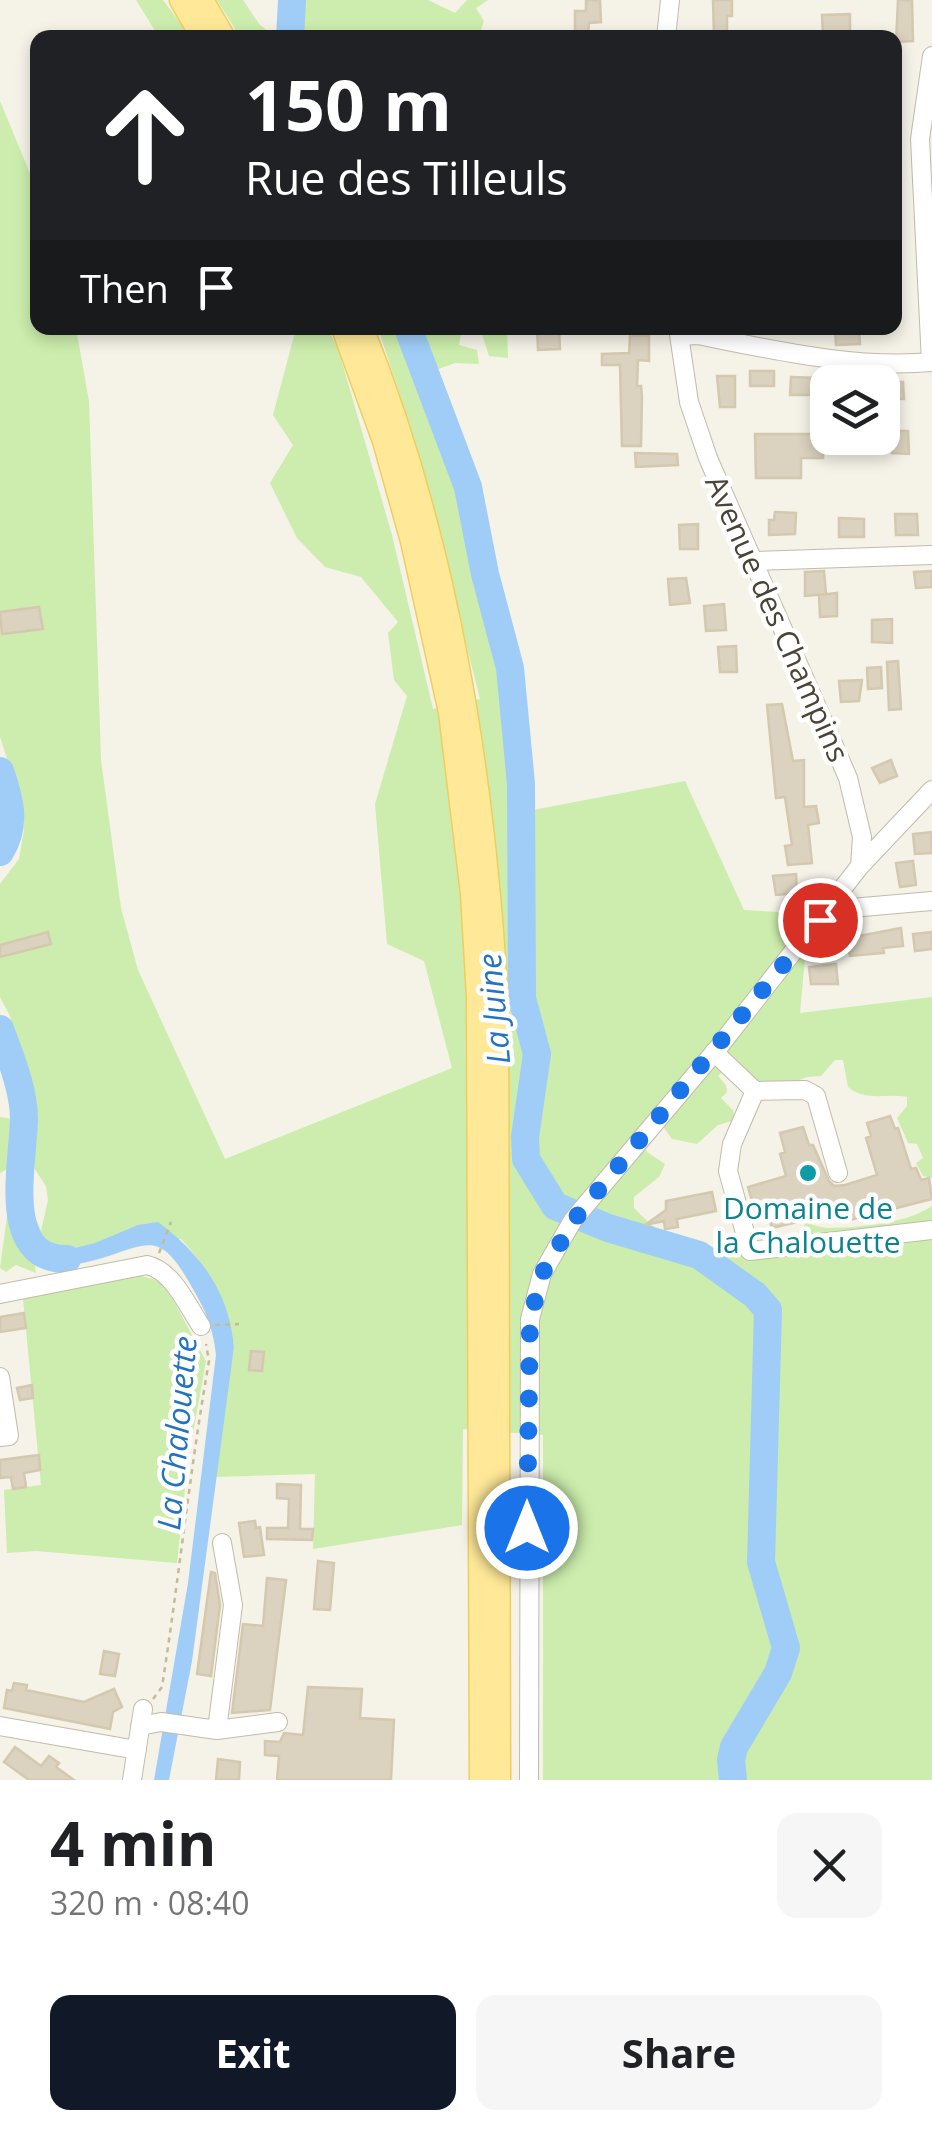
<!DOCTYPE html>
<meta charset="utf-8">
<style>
body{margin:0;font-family:"Open Sans",sans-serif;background:#f6f6f6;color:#202124;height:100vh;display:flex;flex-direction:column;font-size:38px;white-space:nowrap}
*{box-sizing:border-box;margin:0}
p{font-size:32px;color:#757577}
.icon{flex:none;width:55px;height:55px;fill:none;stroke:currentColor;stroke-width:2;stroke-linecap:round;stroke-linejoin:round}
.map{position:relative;height:1780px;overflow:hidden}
.drawer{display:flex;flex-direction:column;background:#fff;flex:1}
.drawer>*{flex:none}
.guide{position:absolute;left:30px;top:30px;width:872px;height:305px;border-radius:20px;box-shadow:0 5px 15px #0003;background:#202124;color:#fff;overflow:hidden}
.controls{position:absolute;left:810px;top:365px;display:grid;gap:20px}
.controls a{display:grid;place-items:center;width:90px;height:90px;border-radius:20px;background:#fff;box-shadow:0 5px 15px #0003;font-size:50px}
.pin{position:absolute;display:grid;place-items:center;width:85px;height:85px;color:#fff;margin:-42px;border:5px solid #fff;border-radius:50%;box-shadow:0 2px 10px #0007}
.me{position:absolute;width:110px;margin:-55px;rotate:0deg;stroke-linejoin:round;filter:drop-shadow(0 0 8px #0008)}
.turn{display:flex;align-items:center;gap:35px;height:210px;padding:0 50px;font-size:45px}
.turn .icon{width:130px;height:130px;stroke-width:2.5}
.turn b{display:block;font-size:70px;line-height:85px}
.then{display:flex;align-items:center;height:95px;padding:0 50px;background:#0003;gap:20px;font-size:38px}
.round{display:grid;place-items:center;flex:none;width:105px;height:105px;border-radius:20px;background:#f6f6f6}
.overview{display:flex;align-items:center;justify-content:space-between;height:170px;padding:0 50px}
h1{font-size:60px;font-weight:700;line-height:75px}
.button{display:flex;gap:20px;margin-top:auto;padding:20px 50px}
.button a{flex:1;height:115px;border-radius:20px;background:#111827;color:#fff;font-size:40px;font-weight:700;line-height:115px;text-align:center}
.button a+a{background:#f6f6f6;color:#202124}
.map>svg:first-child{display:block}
</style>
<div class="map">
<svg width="932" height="1780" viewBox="0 0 932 1780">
<rect width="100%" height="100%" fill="#f5f2e8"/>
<!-- green -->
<path fill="#ccedad" d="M136 0H163L191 37H159Z
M217 0H243L259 24 275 37H240Z
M298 0H428L455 13 467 0H488L476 8 484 21 480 33H455V38L285 37 296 17Z
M0 101 37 190 38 328H76L89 401 101 760 121 908 138 970 225 1159 452 1068 424 961 387 944 375 804 407 696 394 680 388 633 398 622 361 577 325 567 297 538 270 483 293 445 273 415 296 328H328L339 352 392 535 433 709 480 699 415 441 378 328H507L508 358 489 356 482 334H461L459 345 477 350 479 364 455 363 436 370 478 494 521 692 533 810 685 781 744 910 809 914 800 1013 932 997V1178L923 1176 916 1163 923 1158 917 1144 908 1143 897 1118 907 1106V1097C885 1093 866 1102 848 1087L843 1060H835L821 1076 807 1077 776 1089 753 1079 735 1060 718 1076 726 1085 727 1092 721 1098 733 1110 735 1120 718 1125 697 1144 672 1139 662 1125 644 1144 647 1152 665 1164 659 1177 634 1197V1208C665 1240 680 1245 722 1257 733 1239 743 1230 763 1245L799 1242 805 1223C813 1224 820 1228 829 1228 861 1227 905 1224 932 1206V1780H543V1435L463 1429 462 1525 313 1549 315 1474 214 1477 234 1347C230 1305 209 1269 181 1239L95 1243 66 1250H50L41 1236 34 1258 36 1273 16 1265 6 1272 0 1268 9 1201 15 1196C29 1207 35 1215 41 1231L48 1200 46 1186 32 1165 35 1109 10 1016 0 997V884L19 859 24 830V811L0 737Z
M0 1117 13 1119 20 1134 9 1168 0 1173Z
M138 1275 160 1281 169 1292 206 1361 188 1461 177 1563 36 1551 7 1553 4 1490 41 1485 23 1299Z"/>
<!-- water -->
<path fill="#9fcdf7" d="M158 1222C201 1254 229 1292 234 1347L192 1661 169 1780H154L188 1583 216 1355C213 1326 204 1307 189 1282 159 1230 148 1244 99 1259 78 1265 59 1267 37 1267 34 1255 33 1244 40 1234L41 1241 50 1250H66L95 1243 138 1225Z"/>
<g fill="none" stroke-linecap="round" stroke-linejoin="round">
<!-- river -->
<path stroke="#9fcdf7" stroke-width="28" d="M290 38 292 0
M408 328 468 487 485 574 510 668 521 784 522 998 537 1054 525 1137 526 1159 555 1206 608 1228 699 1255 755 1295 768 1310 761 1562 786 1648 778 1673 734 1747 731 1760 733 1780
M0 771C10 800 17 825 0 852
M0 1029C10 1056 24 1090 24 1119 23 1165 0 1260 67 1259"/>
</g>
<!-- building -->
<path fill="#dbd2bf" stroke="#d4c8af" stroke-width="2.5" d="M586 0H600L601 22 589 23 588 34H575V11H586Z
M713 0H732V16H727V38H714Z
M898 0H912L913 41 896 42Z
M850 14V34L823 35 822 15Z
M537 328H559L560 349 538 350Z
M835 328H859L860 344 836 345Z
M630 336H649V361L638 360 637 386H641L642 396 641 446H622L620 365H602V354L629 353Z
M750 371H774V386H750Z
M717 376H735V407H720Z
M791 377 818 378V395H790Z
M882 382H903L904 399H882Z
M892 431H908L909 454 892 453Z
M755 434H823V458H801V478H756Z
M635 453 677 454 678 465 636 467Z
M775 512 796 513 795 534 769 535V520H774Z
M895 514H917L918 535H896Z
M839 518 864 519V537H839Z
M698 524V549H680L679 525Z
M824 571 826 594 805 596V572Z
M932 571V587L916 588 914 572Z
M686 578 690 603 670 605 668 579Z
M837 593V616L820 617 819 595Z
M724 604 726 630 706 631 704 606Z
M39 607 43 629 2 634 0 612Z
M892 619V643L872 642V620Z
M736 646 737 672H720L718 647Z
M898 661 901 709 889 710 887 662Z
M881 667 882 688 868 689 867 668Z
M862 680 859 701 841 702 839 681Z
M782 704 793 761 804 760V807L816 806 819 823 808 825 812 863 788 865 785 846 792 845 785 797 776 798 767 705Z
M891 760 897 776 880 783 872 768Z
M932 832V853L915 854 913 834Z
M913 861 916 885 900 887 896 863Z
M796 874 797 893 776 895 773 876Z
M901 928 903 946 883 948 884 953 850 956 848 938Z
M48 932 51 944 0 957V945Z
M932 932V949L915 951 913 934Z
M836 964 838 984H811L809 967Z
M890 1116 895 1129 898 1128 911 1169 916 1168 921 1180 929 1178 932 1199 842 1222 839 1212 772 1228 767 1213 756 1215 748 1187 786 1176 780 1154 785 1152 780 1133 803 1127 809 1145H813L829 1181 834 1186 845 1185 877 1175 866 1138 871 1136 867 1123Z
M712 1192 716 1211 677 1219 678 1227 665 1229 664 1221 645 1225 666 1210V1201Z
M24 1313 26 1328 0 1332V1317Z
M251 1351 264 1352 262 1371 249 1370Z
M32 1385 33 1398 20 1400 17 1388Z
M39 1455 40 1470 24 1473 26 1487 13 1489 11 1477 0 1478V1460Z
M277 1484 301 1485 300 1529H313L312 1540 267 1539V1528H288L289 1499 277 1498Z
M255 1521 256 1528 260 1527 264 1555 244 1557 239 1523Z
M318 1561 334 1563 330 1610 314 1609Z
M211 1572 215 1573 220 1605 211 1676 197 1674Z
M267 1578 286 1580 270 1710 232 1713 243 1624 263 1626Z
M104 1651 119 1654 115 1676 100 1674Z
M14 1683 27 1685 26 1690 84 1702 114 1689 122 1707 113 1712 110 1729 4 1708 7 1690 12 1691Z
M308 1687 362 1689 360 1718 394 1720 391 1780H277L279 1756 265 1755V1741L280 1742 284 1733 303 1735Z
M15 1747 41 1766 49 1756 59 1763 56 1767 74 1780H29L4 1762Z
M218 1759 240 1762 239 1780H216Z"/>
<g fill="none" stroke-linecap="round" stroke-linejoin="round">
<defs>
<path id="minor" d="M666 38 670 0
M680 336 697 335C775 350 853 369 932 362
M931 362 920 139 932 56
M753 561 932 555
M860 866 932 790
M833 903 840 909 932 901
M714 1052 755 1091 732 1144 728 1171 750 1251 932 1230
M755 1091 805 1090 816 1096 838 1173
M0 1294 147 1265C173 1271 187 1305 201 1326
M0 1377 9 1436 0 1437
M0 1726 137 1750
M140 1726 161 1722 217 1730 278 1722
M217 1730 233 1605 222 1543
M132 1780 143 1709
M529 1780 530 1319 542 1274 573 1220 718 1048 860 866 862 837 848 778 708 458 689 402 678 328"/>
<path id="major" d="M181 0 203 38
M202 0 224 38
M343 328 384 441 412 541 450 712 472 893 478 997 481 1780
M362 328C448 543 484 775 497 1006L499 1780"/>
</defs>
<!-- minor casing -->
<use href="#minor" stroke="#c2bbaa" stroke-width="20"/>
<!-- major casing -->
<use href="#major" stroke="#efce5d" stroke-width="25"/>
<!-- path -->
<path stroke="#c5b999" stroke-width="2.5" stroke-dasharray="5 5" stroke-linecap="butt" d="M159 1253 171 1222
M215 1325 239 1324
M153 1699 162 1687C179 1578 190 1469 209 1361L206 1344"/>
<!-- minor -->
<use href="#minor" stroke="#fff" stroke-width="18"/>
<!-- major -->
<use href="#major" stroke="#ffe998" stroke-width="22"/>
</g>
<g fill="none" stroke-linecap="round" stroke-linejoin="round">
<!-- route -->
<path stroke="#1a73e8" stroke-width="18" stroke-dasharray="0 32.4" d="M527 1528 530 1320 542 1274 574 1220 820 920"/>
</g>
<!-- markers -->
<circle fill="#0f9aa8" stroke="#fff" stroke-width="4" cx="808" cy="1173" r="10"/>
<g text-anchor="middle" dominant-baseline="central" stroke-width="9" stroke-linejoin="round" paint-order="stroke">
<!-- street labels -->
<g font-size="30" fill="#4a4336" stroke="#fff">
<text transform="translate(778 618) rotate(66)">Avenue des Champins</text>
</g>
<!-- culture labels -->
<g font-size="30" fill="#0d838f" stroke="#fff">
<text x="808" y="1207">Domaine de<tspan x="808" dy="34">la Chalouette</tspan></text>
</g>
<!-- water labels -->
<g font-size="32" font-style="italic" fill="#2473c1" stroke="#fff">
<text transform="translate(493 1009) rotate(-95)">La Juine</text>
<text transform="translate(176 1433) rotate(-85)">La Chalouette</text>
</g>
</g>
</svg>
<div class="controls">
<a><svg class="icon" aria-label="layers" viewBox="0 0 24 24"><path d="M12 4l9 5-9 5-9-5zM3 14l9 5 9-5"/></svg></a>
</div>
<div class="pin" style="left:820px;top:920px;background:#d93025"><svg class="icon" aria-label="arrive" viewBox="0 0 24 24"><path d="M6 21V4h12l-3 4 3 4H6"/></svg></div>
<svg class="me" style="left:527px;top:1528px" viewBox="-20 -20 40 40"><circle r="17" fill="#1a73e8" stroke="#fff" stroke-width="3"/><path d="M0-11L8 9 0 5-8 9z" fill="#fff"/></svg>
<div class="guide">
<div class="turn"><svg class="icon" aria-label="ahead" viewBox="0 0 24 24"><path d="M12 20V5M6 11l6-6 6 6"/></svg><div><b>150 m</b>Rue des Tilleuls</div></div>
<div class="then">Then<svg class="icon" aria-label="arrive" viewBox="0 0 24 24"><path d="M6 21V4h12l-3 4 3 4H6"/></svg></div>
</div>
</div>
<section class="drawer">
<div class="overview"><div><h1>4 min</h1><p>320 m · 08:40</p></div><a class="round"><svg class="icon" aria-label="close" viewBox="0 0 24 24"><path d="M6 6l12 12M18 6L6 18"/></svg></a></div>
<div class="button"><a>Exit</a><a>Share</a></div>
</section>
